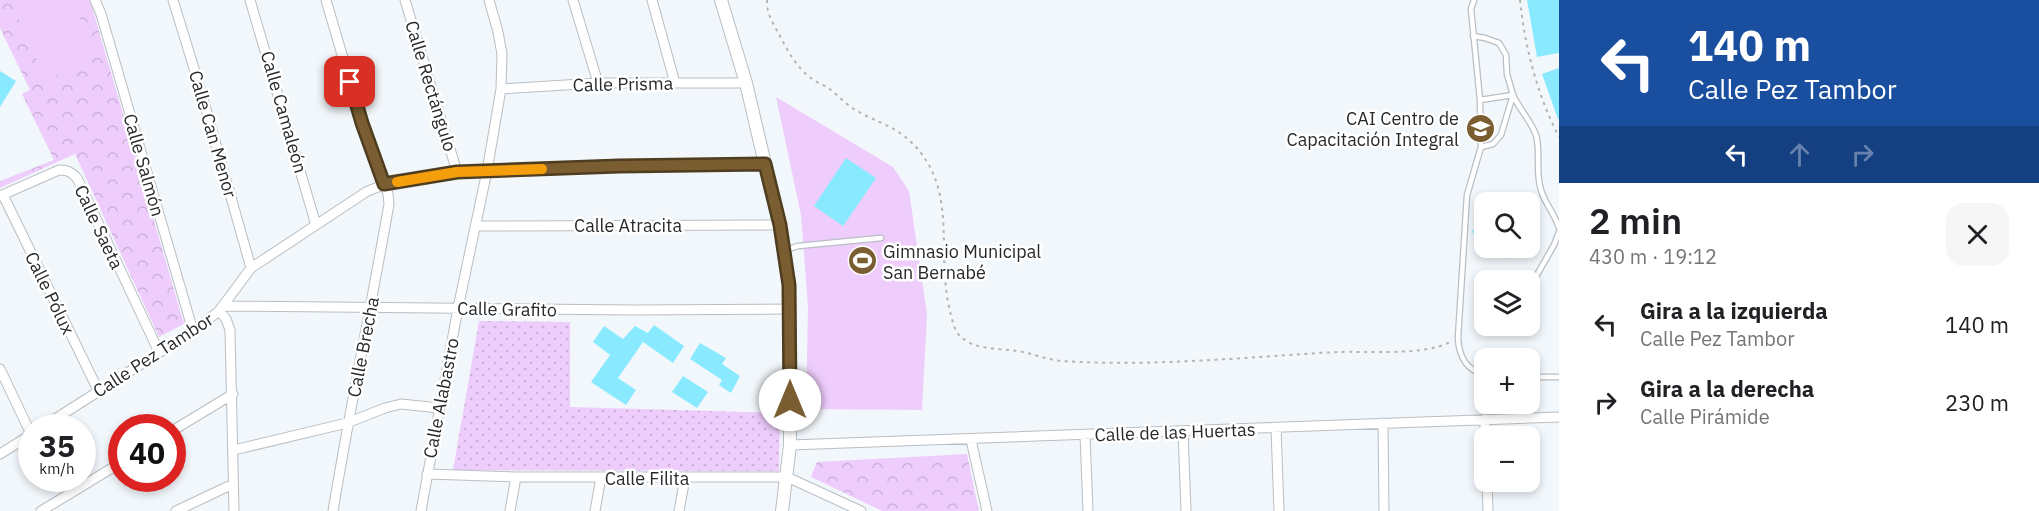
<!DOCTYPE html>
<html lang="es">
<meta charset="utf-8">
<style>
body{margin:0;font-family:"IBM Plex Sans",sans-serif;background:#f6f6f6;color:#202124;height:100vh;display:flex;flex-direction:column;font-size:22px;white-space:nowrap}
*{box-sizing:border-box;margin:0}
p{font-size:20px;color:#757577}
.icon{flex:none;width:33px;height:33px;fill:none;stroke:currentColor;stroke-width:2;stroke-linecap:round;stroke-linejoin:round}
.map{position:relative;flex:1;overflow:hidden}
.side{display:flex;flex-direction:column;background:#fff;width:480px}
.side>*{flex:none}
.guide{background:#1a4fa0;color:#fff;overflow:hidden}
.buttons{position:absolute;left:1474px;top:192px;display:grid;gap:12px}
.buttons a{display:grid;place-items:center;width:66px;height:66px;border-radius:12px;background:#fff;box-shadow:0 3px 9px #0003;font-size:30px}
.speed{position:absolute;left:18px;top:414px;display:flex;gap:12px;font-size:30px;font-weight:700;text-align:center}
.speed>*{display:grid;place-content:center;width:78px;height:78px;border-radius:50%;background:#fff;box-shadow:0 3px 9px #0003;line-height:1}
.speed small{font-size:15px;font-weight:400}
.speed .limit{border:9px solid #d22;background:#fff;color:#111}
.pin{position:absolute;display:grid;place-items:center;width:51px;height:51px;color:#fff;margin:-26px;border-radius:12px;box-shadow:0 3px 9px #0006}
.me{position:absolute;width:66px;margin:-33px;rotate:0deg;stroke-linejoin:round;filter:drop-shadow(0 0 4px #0008)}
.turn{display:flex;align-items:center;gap:21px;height:126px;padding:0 30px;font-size:27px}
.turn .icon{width:78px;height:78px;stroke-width:2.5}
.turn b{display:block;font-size:42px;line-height:51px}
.lanes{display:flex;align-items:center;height:57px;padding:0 30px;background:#0003;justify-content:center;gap:30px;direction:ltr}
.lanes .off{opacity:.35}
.round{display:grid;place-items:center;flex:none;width:63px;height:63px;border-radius:18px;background:#f6f6f6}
.headline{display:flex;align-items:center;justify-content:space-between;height:102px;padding:0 30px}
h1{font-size:36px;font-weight:600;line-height:45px}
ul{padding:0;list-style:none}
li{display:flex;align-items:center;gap:18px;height:78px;padding:0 30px}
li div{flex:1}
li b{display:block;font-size:22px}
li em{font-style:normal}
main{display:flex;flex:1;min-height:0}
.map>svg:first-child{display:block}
</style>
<main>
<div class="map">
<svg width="1559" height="511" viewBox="0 0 1559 511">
<defs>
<pattern id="grass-dots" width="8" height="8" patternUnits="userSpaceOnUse" patternTransform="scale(1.5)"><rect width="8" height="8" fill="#eecdfc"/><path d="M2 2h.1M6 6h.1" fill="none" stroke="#ccb0d8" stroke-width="1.8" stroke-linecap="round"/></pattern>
<pattern id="park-crowns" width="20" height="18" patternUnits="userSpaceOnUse" patternTransform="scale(1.5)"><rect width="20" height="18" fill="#eecdfc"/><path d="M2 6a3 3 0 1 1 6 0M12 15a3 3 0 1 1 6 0" fill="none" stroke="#ccb0d8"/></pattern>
</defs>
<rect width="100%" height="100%" fill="#f2f7fb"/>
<!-- grass -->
<path fill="url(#grass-dots)" d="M479 321 570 322V407L780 413 779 471 453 470Z"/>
<!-- park -->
<path fill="url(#park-crowns)" d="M0 0H90L184 324 159 337 75 154 0 188V181L54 160 22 94 30 90 0 28Z
M967 454 979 511H882L811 477 817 462Z"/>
<!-- pitch -->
<path fill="#eecdfc" d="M10 0H72L97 56 46 80Z
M776 97 893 167 909 191 927 314 922 410 806 409 808 307 801 215Z"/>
<!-- building -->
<path fill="#89eaff" d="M1527 0H1559V53L1537 57Z
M1559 68V119H1558L1542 74Z
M0 71 16 81 0 107Z
M846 158 876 178 843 226 814 206Z
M1485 213V240L1472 232Z
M1494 248H1518L1510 259Z
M654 325 684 346 673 363 643 342 618 378 636 390 626 405 591 382 610 355 593 342 604 326 623 339 635 326 648 333Z
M700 343 726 358 722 364 740 376 731 393 719 385 722 380 690 359Z
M683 376 708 392 697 408 672 392Z"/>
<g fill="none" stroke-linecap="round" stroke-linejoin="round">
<defs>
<path id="lane" d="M1474 0 1471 9 1480 100 1481 147 1467 195 1458 338C1459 357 1466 370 1485 375
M1473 36 1485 38 1499 43 1506 55 1507 74 1513 95 1501 135 1493 144 1481 147
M1480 100 1513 95C1519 109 1531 121 1536 135 1541 153 1535 172 1541 190 1545 204 1555 214 1559 228
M786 250 798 246 881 238
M1530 287 1554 245 1559 232
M1530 377H1559"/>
<path id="street" d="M95 0 101 14 193 331
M173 0 200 88 251 268
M250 0 316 225
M326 0 362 123 388 194 389 204C371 307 350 408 333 511
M405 0 457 172
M573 0 598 83
M652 0 675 83
M501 89 598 83H746
M3 195 98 390
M0 196 59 170C68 170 71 172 77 178L159 352
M475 226 780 225
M223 306 632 310 790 309
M219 311 226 319 230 330 234 511
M0 369 31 434
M1485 419V436
M1383 423 1384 511
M41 428 193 331 219 311 251 268 366 192C410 171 478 171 528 169 607 166 686 165 765 164
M1276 428 1279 511
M172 431 233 394
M1183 431 1186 511
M1085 435 1088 511
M971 440 987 511
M790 445 1559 417
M234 450 347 423 385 408 401 404 439 408
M0 454 32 434
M427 474 516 477H787L861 511
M1487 482 1488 511
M41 511 122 462
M176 511 233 484
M421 511 458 308 487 171 501 89 502 54 498 32 489 0
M510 511 516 477
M595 511 601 477
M679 511 685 478"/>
<path id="secondary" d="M721 0 746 83 765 164 780 225 789 285 790 445 782 511"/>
</defs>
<!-- lane casing -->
<use href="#lane" stroke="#b9bec3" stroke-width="7"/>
<!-- street casing -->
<use href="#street" stroke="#b9bec3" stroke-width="11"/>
<!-- secondary casing -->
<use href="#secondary" stroke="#b9bec3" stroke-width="14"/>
<!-- path -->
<path stroke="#b0b4b7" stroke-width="2" stroke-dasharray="3 4.5" stroke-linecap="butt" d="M767 0C766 12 773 24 779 34 787 50 796 67 811 78 815 82 822 84 827 87 838 95 847 106 859 112 877 122 896 127 911 142 960 189 935 252 950 311 952 319 954 330 960 336 963 339 968 342 972 344 985 349 1002 349 1017 351 1032 353 1047 360 1062 361 1153 367 1245 357 1337 352 1367 351 1424 356 1450 342
M1520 0C1525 48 1537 94 1559 137"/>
<!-- lane -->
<use href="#lane" stroke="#fff" stroke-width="4.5"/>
<!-- street -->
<use href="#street" stroke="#fff" stroke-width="9"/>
<!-- secondary -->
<use href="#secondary" stroke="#fff" stroke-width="12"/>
</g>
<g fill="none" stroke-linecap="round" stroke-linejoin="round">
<defs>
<path id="route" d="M350 82 362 123 384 184 457 172 619 166 765 164 780 225 789 285 790 400"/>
</defs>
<!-- route casing -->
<use href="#route" stroke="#4f3d20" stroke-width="15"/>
<!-- route -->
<use href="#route" stroke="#7a5e31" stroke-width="10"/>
<!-- slow -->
<path stroke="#f59e0b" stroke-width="10" d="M397 182 457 172 542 169"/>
</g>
<!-- icons -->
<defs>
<symbol id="school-disc" viewBox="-11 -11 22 22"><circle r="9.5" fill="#7a5e31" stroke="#fff"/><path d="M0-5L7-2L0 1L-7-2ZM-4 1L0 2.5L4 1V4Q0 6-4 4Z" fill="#fff"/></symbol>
<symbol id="stadium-disc" viewBox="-11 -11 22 22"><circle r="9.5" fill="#7a5e31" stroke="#fff"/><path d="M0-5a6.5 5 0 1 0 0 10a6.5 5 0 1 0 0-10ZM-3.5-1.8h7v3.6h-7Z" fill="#fff"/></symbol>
</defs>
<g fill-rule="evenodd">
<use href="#school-disc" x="1464" y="112" width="33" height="33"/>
<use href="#stadium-disc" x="846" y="244" width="33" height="33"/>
</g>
<g text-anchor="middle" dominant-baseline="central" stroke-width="5" stroke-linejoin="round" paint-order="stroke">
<!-- street labels -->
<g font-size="18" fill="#27292b" stroke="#fff">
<text transform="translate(623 84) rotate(-1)">Calle Prisma</text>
<text transform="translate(431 86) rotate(73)">Calle Rectángulo</text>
<text transform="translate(284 112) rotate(74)">Calle Camaleón</text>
<text transform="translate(213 134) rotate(74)">Calle Can Menor</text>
<text transform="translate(144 165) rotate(74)">Calle Salmón</text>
<text x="628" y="225">Calle Atracita</text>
<text transform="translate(99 227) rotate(65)">Calle Saeta</text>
<text transform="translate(50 293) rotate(64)">Calle Pólux</text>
<text transform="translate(507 309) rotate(1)">Calle Grafito</text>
<text transform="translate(363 347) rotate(-79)">Calle Brecha</text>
<text transform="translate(153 355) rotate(-33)">Calle Pez Tambor</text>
<text transform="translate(441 398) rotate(-79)">Calle Alabastro</text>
<text transform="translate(1175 432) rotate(-2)">Calle de las Huertas</text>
<text x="647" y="478">Calle Filita</text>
</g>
<!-- poi labels -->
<g font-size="18" fill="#27292b" stroke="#fff" text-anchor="end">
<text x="1459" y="118">CAI Centro de<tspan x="1459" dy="21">Capacitación Integral</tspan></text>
<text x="883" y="251" text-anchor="start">Gimnasio Municipal<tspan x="883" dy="21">San Bernabé</tspan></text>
</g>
</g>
</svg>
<div class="buttons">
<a><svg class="icon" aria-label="search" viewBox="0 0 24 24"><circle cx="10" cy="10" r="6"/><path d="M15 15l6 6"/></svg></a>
<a><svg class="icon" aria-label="layers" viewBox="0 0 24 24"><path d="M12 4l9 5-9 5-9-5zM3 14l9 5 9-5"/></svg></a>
<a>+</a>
<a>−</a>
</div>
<div class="speed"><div>35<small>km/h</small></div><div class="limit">40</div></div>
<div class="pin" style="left:350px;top:82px;background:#d93025"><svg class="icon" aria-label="arrive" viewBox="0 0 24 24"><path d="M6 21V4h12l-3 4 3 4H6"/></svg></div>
<svg class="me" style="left:790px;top:400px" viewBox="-20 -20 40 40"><circle r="19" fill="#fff"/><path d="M0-13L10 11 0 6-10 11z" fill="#7a5e31"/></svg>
</div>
<section class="side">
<div class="guide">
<div class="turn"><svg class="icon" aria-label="left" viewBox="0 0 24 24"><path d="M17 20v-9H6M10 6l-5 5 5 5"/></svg><div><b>140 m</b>Calle Pez Tambor</div></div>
<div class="lanes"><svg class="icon" aria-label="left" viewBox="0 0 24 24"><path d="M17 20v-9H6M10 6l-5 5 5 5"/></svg><svg class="icon off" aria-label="ahead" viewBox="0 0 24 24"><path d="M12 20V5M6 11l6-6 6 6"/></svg><svg class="icon off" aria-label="right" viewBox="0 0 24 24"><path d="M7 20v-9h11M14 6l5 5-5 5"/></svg></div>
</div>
<div class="headline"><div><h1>2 min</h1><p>430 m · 19:12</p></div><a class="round"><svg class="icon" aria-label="close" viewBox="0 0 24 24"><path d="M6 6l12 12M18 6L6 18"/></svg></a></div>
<ul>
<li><svg class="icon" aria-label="left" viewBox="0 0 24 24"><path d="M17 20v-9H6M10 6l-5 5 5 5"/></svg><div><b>Gira a la izquierda</b><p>Calle Pez Tambor</p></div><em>140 m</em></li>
<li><svg class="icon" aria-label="right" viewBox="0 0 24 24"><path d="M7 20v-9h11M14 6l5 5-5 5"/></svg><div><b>Gira a la derecha</b><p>Calle Pirámide</p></div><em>230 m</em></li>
</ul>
</section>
</main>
